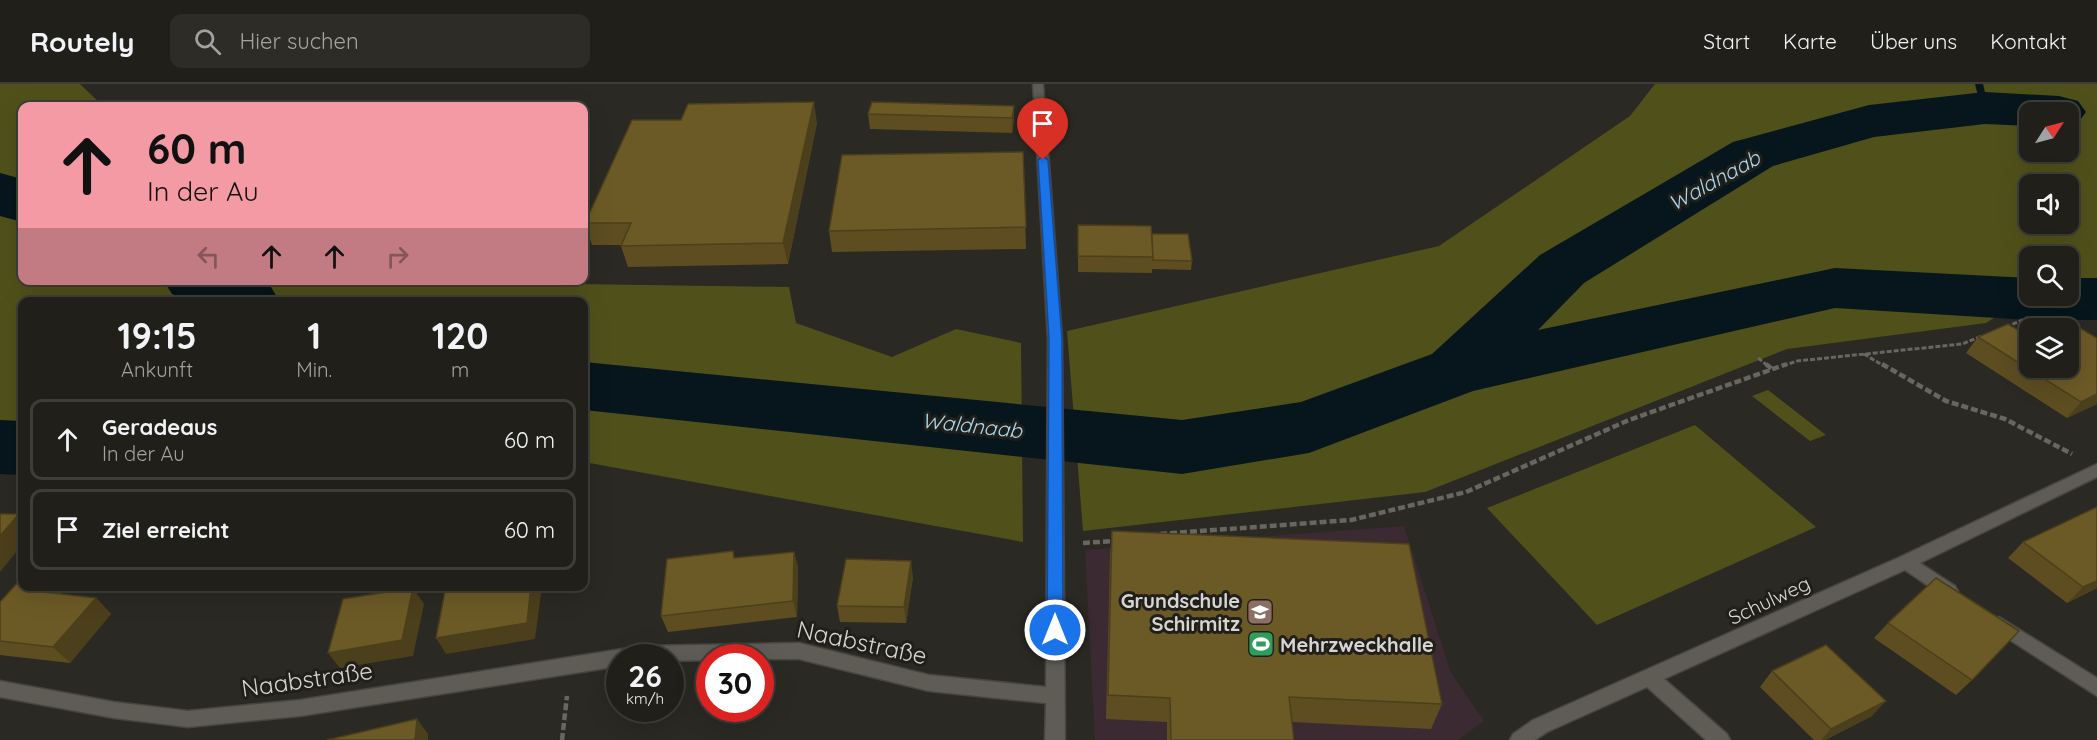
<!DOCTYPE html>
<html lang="de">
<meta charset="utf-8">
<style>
body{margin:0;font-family:Quicksand,sans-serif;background:#2d2c27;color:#f1f3f6;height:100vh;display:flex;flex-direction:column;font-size:22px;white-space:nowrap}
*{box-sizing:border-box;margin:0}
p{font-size:20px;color:#a2a2a2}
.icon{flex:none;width:33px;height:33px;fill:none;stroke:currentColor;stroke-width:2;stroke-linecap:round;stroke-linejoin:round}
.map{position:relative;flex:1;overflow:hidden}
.side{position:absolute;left:18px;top:213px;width:570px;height:294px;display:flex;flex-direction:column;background:#201f1a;border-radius:12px;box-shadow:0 6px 24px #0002,0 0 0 2px #3d3d39}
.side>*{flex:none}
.guide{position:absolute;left:18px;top:18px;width:570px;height:183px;border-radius:12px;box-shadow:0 6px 24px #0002,0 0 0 2px #3d3d39;background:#f49aa4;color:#111;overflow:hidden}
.needle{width:39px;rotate:54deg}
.fabs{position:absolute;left:2019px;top:18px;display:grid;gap:12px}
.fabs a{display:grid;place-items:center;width:60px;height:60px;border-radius:12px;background:#201f1a;box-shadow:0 6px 24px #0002,0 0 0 2px #3d3d39;font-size:30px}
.speed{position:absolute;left:606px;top:560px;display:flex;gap:12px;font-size:30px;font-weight:700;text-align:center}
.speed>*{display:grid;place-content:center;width:78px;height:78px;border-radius:50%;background:#201f1a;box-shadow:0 6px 24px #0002,0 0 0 2px #3d3d39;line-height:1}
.speed small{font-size:15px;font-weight:400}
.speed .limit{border:9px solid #d22;background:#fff;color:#111}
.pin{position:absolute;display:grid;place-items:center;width:51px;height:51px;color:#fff;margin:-62px -26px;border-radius:50% 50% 50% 0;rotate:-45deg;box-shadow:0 0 6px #0007}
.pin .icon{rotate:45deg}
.me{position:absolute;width:66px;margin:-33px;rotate:0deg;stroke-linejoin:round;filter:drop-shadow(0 0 4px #0008)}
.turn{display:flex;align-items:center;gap:21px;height:126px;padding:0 30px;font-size:27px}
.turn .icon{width:78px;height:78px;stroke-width:2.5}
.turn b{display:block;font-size:42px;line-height:51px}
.lanes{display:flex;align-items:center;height:57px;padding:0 30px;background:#0003;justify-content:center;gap:30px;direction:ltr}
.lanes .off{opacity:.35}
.eta{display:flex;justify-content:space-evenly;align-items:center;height:102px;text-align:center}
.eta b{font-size:36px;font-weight:800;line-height:42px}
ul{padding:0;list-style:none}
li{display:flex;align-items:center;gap:18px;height:81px;margin:0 12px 9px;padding:0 18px;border:3px solid #3d3d39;border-radius:12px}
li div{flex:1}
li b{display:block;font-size:22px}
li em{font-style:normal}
header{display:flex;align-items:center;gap:36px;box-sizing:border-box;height:84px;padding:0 30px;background:#201f1a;border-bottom:2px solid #3d3d39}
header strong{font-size:28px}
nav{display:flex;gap:33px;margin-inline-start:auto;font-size:21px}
.search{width:420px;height:54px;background:#2d2c27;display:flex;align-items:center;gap:15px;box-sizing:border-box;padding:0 21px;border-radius:12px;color:#a2a2a2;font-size:22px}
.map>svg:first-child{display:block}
</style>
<header>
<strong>Routely</strong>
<div class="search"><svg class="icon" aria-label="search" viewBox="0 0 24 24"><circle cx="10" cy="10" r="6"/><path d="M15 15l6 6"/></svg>Hier suchen</div>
<nav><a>Start</a><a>Karte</a><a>Über uns</a><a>Kontakt</a></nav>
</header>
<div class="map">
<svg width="2097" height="656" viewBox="0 0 2097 656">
<rect width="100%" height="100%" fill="#2b2923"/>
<!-- education -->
<path fill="#3c2a33" d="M1404 442 1451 589 1484 637 1458 656H1095L1085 466Z"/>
<!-- green -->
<path fill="#50511a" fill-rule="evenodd" d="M0 0H80L103 22H22V196H559L575 200 789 203 796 239 892 273 956 245 1021 259 1023 458 584 378V218H22V380L0 379Z
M1655 0H2097V195H2069L2068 172H2030L2029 211 1986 239 1787 265 1425 408 1083 447 1067 247 1439 162 1630 32ZM2030 28H2068V68H2030ZM2030 100H2068V140H2030Z
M1768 306 1826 351 1810 357 1752 312Z
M1695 341 1816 443 1597 541 1487 424Z"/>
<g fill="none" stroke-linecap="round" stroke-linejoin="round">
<!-- stream -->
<path fill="#07161c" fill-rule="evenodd" d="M1975 0H1983L1989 24 1988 26H1982L1981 24Z"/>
<!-- river -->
<path fill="#07161c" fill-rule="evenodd" d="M1985 8 2059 12 2078 17 2086 28 2078 39 2068 42V28H2030V42L1985 40 1874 53 1773 82 1584 199 1538 246 1835 184 2030 194V212H2068V194H2097V236H2029L1835 224 1473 307 1309 369 1182 390 584 326V278L1182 336 1301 318 1432 270 1540 171 1733 58 1869 21Z
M0 89 22 95V138L0 132Z
M163 196H254L271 203 280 218H189L172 210Z
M0 336 22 337V391L0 390Z"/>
<defs>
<path id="minor" d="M1033 0H1043L1062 255 1065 656H1045L1046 619 929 607 799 575H760V573H710V576L670 577V573H620V582L300 632 188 643 114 634 0 613V597L114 618 188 627 300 616 641 562 799 559 929 591 1046 603 1048 255Z
M2097 380V393L1920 479 1955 502 1958 507 1955 512 1949 514 1943 512 1905 486 1664 595 1727 650 1730 656H1706L1647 603 1547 648 1535 656H1510L1513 650 1533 636 1900 473Z
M1999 533 2097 594V612L1993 545 1990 540 1993 535Z"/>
</defs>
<!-- minor casing -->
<use href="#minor" stroke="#46453f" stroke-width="3"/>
<!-- path-far1 -->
<path stroke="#686661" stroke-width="3" stroke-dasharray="5 2" stroke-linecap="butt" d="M2006 243 2027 234 2049 244
M1864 270 1884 282
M1758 274 1768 282
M1783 282 1797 277 1962 260 1982 252"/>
<!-- path -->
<path stroke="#686661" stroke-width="4.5" stroke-dasharray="7 3" stroke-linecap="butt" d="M1766 280 1772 285
M1882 280 1946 317 2005 335 2072 370
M1160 450 1351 436 1466 408 1629 336 1787 280
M1083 459 1114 457
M562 656 567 612"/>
<!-- minor -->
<use href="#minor" fill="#5e5c55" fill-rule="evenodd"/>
</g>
<!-- wall -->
<path fill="#5d4d21" d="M1014 22V37L1012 49 870 45 868 30Z
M817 39 788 180 628 183 621 162 622 161H592L585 139Z
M1023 68 1026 165 832 168 829 147Z
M1078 141 1152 150 1192 177 1191 186 1152 185V189L1078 188Z
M2024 250 2097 254V320L2067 334 1966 269 1978 253Z
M2097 423V504L2067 519 2008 474 2023 458Z
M1112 447 1442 620 1431 645 1292 638 1294 656H1167V638L1106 635 1110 472Z
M794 468 798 484 797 533 668 548 661 532 736 474Z
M913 493 906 539 840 538 837 522Z
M22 502H54L62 510 96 514 111 530 70 579 0 571V518Z
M1888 539 1972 596 1956 611 1874 554Z
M1772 587 1872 632 1825 656H1814L1760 603Z"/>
<!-- shaded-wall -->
<path fill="#4c3f1b" d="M814 18 817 39 788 180 783 159Z
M1014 22V37L1012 49V34Z
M2097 310V320L2067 334 2081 318Z
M19 430 22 434V461L0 488V452Z
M794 468 798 484 797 533 793 517Z
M911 477 913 493 906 539 904 523Z
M2097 497V504L2067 519 2083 503Z
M48 502H54L66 515 42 508Z
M531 502H542L535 555 446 570 436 554Z
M413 504 424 520 413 572 340 584 328 569Z
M96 514 111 530 70 579 53 563Z
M1886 617 1872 632 1825 656H1821L1831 645Z
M417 635 428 650V656H415Z"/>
<!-- building -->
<path fill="#6c5a26" stroke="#4c3f1b" stroke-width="1.5" d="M814 18 783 159 621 162 631 139H585L632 36H681L688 20Z
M872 18 1014 22 1012 34 868 30Z
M1023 68 1026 143 829 147 842 71Z
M1078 141 1151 142 1153 173 1078 172Z
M1152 150H1188L1192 177 1153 176Z
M2061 233 2097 254V310L2081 318 1978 253 2008 240 2024 250 2030 247V284H2068V244H2036Z
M2097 423V497L2083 503 2023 458Z
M0 430H19L0 452Z
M1112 447 1409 460 1442 620 1289 613 1294 656H1171L1170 614 1108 611Z
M733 467 734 474 794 468 793 517 661 532 667 475Z
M846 475 911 477 904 523 837 522Z
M1936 494 2019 547 1972 596 1888 539Z
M20 496H22V502H48L42 508 96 514 53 563 0 557V518Z
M446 502H531L527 539 436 554Z
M413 504 402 556 328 569 343 515Z
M1826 561 1886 617 1831 645 1772 587Z
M417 635 415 656H327Z"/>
<!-- route -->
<path fill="#1a73e8" stroke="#114b97" stroke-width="1.5" d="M1043 72 1048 76 1062 255 1063 546 1061 551H1050L1047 546 1049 255 1038 76Z"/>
<!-- icons -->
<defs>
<symbol id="school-square" viewBox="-11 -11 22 22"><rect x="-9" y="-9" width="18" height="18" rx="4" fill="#8d6e63" stroke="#211f1a"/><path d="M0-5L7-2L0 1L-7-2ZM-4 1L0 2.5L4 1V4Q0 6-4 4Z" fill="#fff"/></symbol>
<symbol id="stadium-square" viewBox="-11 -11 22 22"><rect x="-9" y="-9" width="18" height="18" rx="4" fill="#2e9e5b" stroke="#211f1a"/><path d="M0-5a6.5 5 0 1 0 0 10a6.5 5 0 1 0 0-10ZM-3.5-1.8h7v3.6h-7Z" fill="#fff"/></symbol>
</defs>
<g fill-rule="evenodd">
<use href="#school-square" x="1245" y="513" width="30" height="30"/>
<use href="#stadium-square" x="1246" y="545" width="30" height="30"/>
</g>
<g text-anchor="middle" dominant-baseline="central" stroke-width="6" stroke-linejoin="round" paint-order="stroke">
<!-- poi labels -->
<g font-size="20" font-weight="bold" fill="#d7d5d2" stroke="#211f1a" text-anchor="end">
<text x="1240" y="516">Grundschule<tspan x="1240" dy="23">Schirmitz</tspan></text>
<text x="1280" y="560" text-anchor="start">Mehrzweckhalle</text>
</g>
<!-- street labels -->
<g font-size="20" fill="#d7d5d2" stroke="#211f1a">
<text transform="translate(1769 516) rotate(-25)">Schulweg</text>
</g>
<!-- water labels -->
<g font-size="21" font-style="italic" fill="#a7d8f1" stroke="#211f1a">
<text transform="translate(1714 96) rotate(-29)">Waldnaab</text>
<text transform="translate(972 341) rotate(6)">Waldnaab</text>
</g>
<!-- near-street labels -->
<g font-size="24" fill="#d7d5d2" stroke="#211f1a">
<text transform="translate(862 558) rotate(12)">Naabstraße</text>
<text transform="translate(307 595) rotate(-8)">Naabstraße</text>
</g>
</g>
</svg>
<div class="fabs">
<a><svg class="needle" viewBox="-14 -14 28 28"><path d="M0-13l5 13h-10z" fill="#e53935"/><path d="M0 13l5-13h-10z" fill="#a2a2a2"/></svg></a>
<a><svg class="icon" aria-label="sound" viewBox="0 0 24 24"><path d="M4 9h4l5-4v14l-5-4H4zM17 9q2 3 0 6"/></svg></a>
<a><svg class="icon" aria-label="search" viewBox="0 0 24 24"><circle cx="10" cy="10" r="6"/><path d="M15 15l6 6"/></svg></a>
<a><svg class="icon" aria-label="layers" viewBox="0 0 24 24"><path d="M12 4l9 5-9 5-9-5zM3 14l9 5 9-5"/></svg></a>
</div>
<div class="speed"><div>26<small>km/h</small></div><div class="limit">30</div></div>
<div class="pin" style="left:1043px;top:76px;background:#d93025"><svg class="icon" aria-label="arrive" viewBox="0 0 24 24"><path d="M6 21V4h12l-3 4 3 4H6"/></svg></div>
<svg class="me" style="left:1055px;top:546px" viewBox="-20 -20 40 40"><circle r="17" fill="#1a73e8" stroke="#fff" stroke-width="3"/><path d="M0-11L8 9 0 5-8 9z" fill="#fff"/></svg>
<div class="guide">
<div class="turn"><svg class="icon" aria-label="ahead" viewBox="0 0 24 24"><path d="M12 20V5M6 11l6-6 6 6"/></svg><div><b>60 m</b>In der Au</div></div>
<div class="lanes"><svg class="icon off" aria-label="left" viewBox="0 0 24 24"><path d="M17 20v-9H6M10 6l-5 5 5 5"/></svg><svg class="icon" aria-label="ahead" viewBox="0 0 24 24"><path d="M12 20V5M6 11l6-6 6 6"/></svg><svg class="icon" aria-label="ahead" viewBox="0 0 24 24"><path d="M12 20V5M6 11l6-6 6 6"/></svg><svg class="icon off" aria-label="right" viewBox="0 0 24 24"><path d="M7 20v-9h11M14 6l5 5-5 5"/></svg></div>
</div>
<section class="side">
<div class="eta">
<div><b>19:15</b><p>Ankunft</p></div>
<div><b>1</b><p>Min.</p></div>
<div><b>120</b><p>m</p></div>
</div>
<ul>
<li><svg class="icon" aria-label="ahead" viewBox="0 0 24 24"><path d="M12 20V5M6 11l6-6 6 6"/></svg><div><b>Geradeaus</b><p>In der Au</p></div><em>60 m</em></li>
<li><svg class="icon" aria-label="arrive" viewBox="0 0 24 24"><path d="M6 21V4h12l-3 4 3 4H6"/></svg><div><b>Ziel erreicht</b></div><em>60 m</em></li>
</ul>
</section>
</div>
